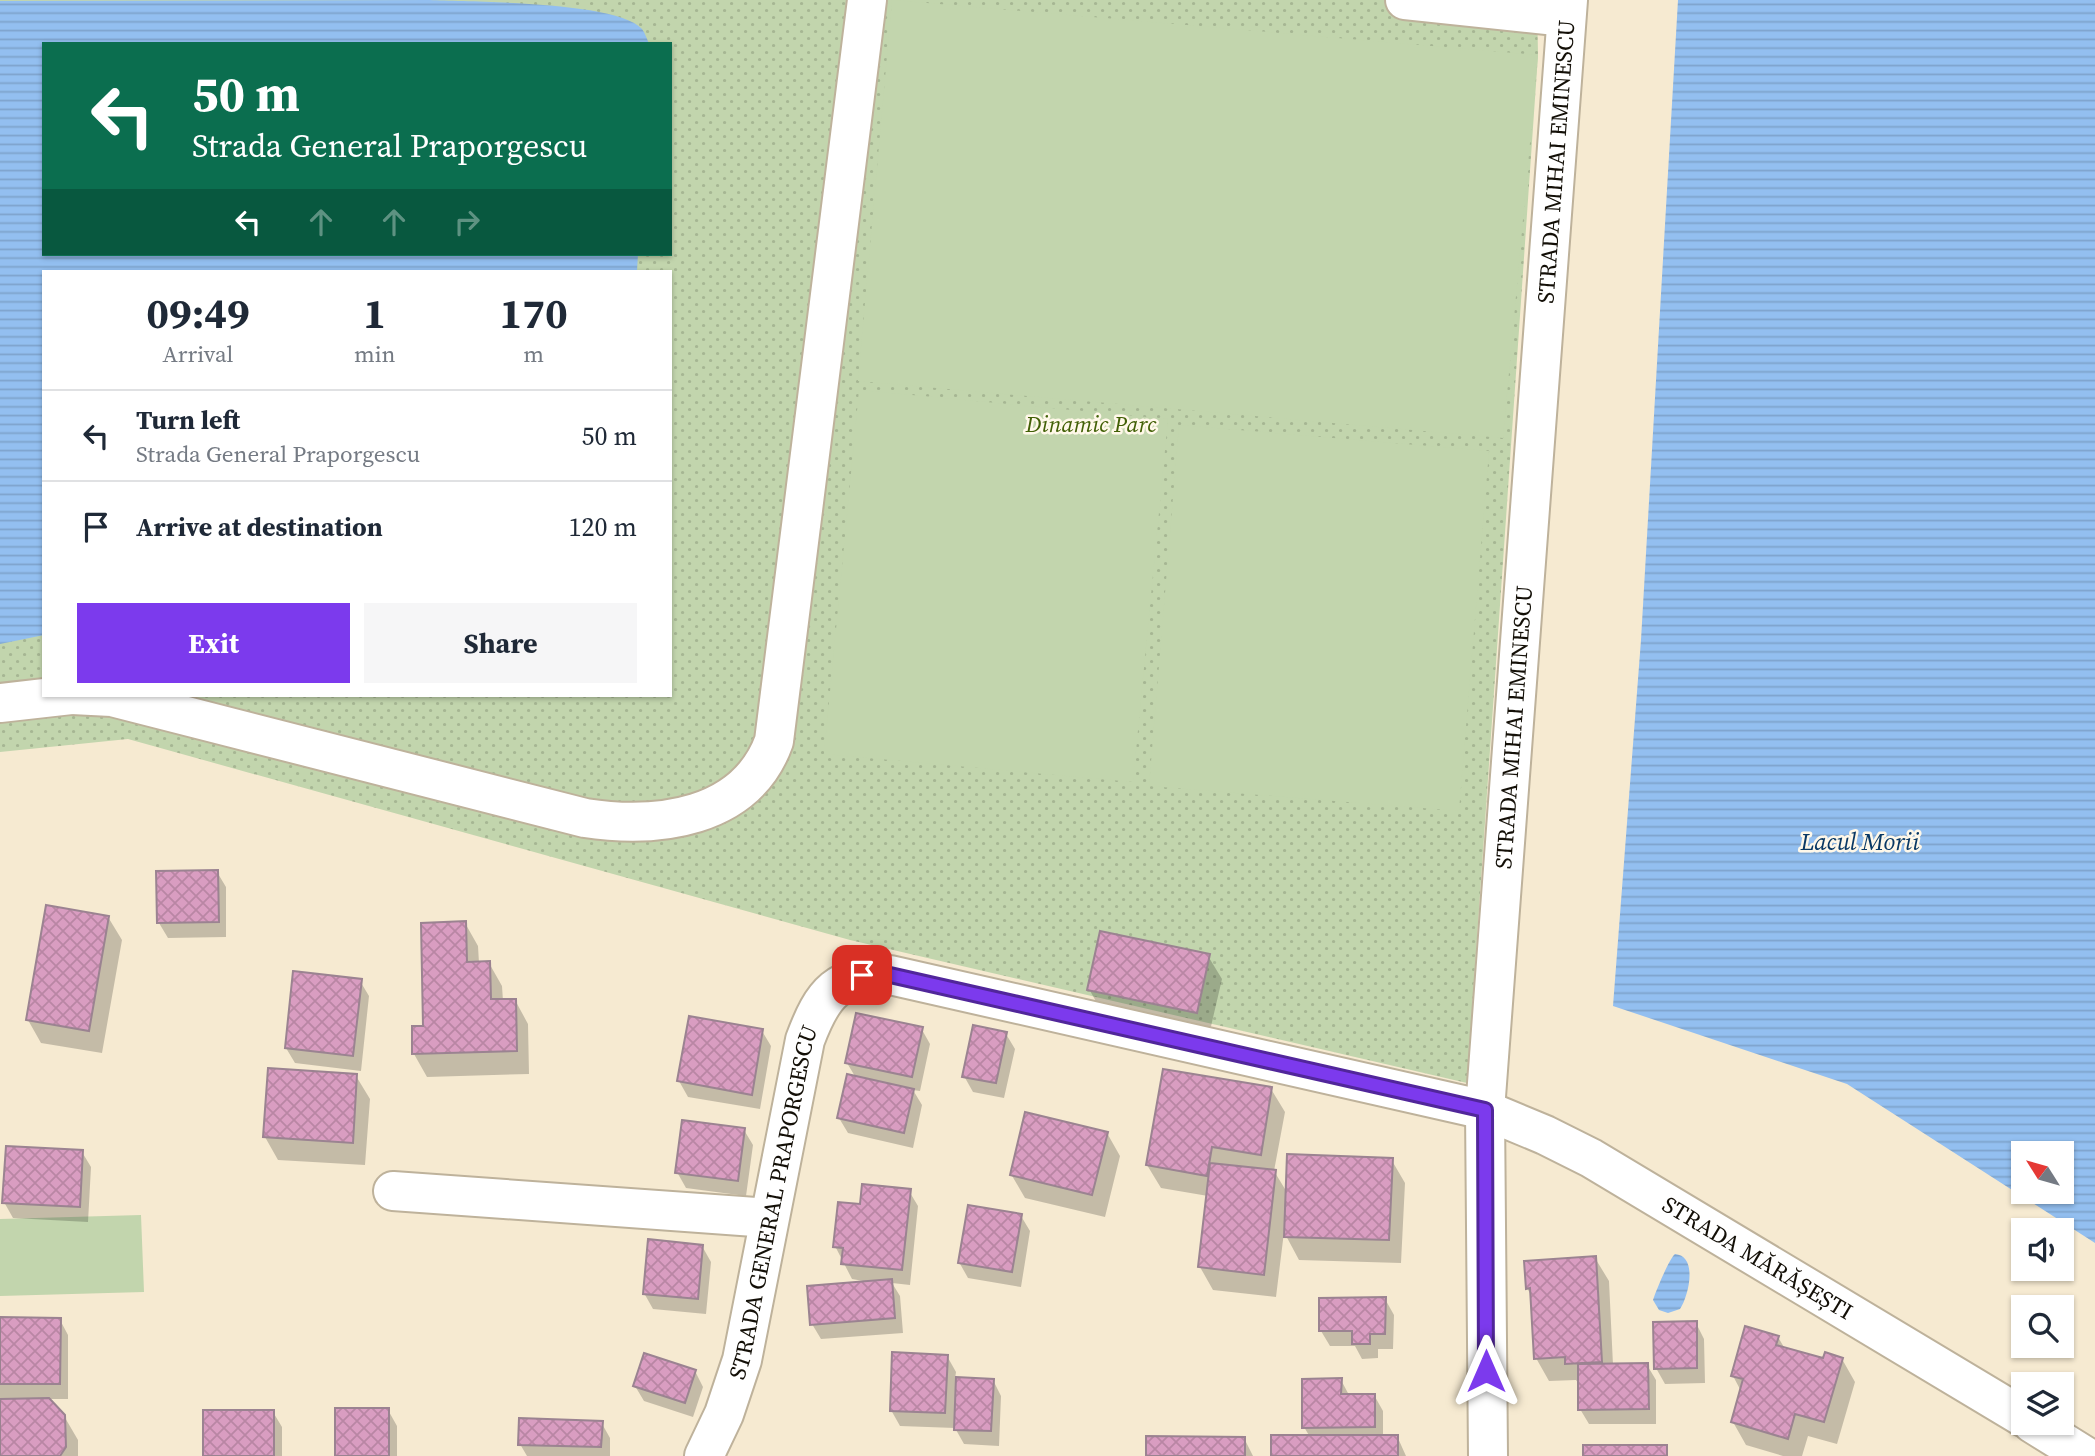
<!DOCTYPE html>
<meta charset="utf-8">
<style>
body{margin:0;font-family:"Source Serif 4",serif;background:#f6f6f7;color:#1f2937;height:100vh;display:flex;flex-direction:column;font-size:26px;white-space:nowrap}
*{box-sizing:border-box;margin:0}
p{font-size:23px;color:#747a83}
.icon{flex:none;width:38px;height:38px;fill:none;stroke:currentColor;stroke-width:2;stroke-linecap:round;stroke-linejoin:round}
.map{position:relative;flex:1;overflow:hidden}
.drawer{position:absolute;left:42px;top:270px;width:630px;height:427px;display:flex;flex-direction:column;background:#fff;border-radius:0px;box-shadow:0 2px 5px #0004}
.drawer>*{flex:none}
.banner{position:absolute;left:42px;top:42px;width:630px;height:214px;border-radius:0px;box-shadow:0 2px 5px #0004;background:#0b6e4f;color:#fff;overflow:hidden}
.needle{width:46px;rotate:307deg}
.controls{position:absolute;left:2011px;top:1141px;display:grid;gap:14px}
.controls a{display:grid;place-items:center;width:63px;height:63px;border-radius:0px;background:#fff;box-shadow:0 2px 5px #0004;font-size:35px}
.pin{position:absolute;display:grid;place-items:center;width:60px;height:60px;color:#fff;margin:-30px;border-radius:14px;box-shadow:0 4px 10px #0006}
.me{position:absolute;width:77px;margin:-38px;rotate:0deg;stroke-linejoin:round;filter:drop-shadow(0 0 5px #0008)}
.turn{display:flex;align-items:center;gap:24px;height:147px;padding:0 35px;font-size:32px}
.turn .icon{width:91px;height:91px;stroke-width:2.5}
.turn b{display:block;font-size:49px;line-height:60px}
.lanes{display:flex;align-items:center;height:66px;padding:0 35px;background:#0003;justify-content:center;gap:35px;direction:ltr}
.lanes .off{opacity:.35}
.eta{display:flex;justify-content:space-evenly;align-items:center;height:119px;text-align:center}
.eta b{font-size:42px;font-weight:700;line-height:49px}
.cta{display:flex;gap:14px;margin-top:auto;padding:14px 35px}
.cta a{flex:1;height:80px;border-radius:0px;background:#7c3aed;color:#fff;font-size:28px;font-weight:700;line-height:80px;text-align:center}
.cta a+a{background:#f6f6f7;color:#1f2937}
ul{padding:0;list-style:none}
li{display:flex;align-items:center;gap:21px;height:91px;padding:0 35px;border-top:2px solid #e0e1e3}
li div{flex:1}
li b{display:block;font-size:26px}
li em{font-style:normal}
.map>svg:first-child{display:block}
</style>
<div class="map">
<svg width="2095" height="1456" viewBox="0 0 2095 1456">
<defs>
<pattern id="park-dots" width="8" height="8" patternUnits="userSpaceOnUse" patternTransform="scale(1.75)"><rect width="8" height="8" fill="#c2d5ad"/><path d="M2 2h.1M6 6h.1" fill="none" stroke="#a6b693" stroke-width="1.8" stroke-linecap="round"/></pattern>
<pattern id="water-rules" width="6" height="5" patternUnits="userSpaceOnUse" patternTransform="scale(1.75)"><rect width="6" height="5" fill="#93bff0"/><path d="M0 2.5h6" fill="none" stroke="#7ea3cc"/></pattern>
<pattern id="building-cross-hatch" width="8" height="8" patternUnits="userSpaceOnUse" patternTransform="scale(1.75)"><rect width="8" height="8" fill="#d99dc1"/><path d="M0 0l8 8M0 8l8-8" fill="none" stroke="#b986a4"/></pattern>
</defs>
<rect width="100%" height="100%" fill="#f6ead1"/>
<!-- park -->
<path fill="url(#park-dots)" fill-rule="evenodd" d="M0 0H1537L1538 55 1467 1083 850 940 128 739 0 752ZM44 44H670V254H44ZM44 271H670V695H44Z"/>
<!-- pitch -->
<path fill="#c2d5ad" d="M892 0 1538 55 1503 438 858 381Z
M859 390 1168 419 1133 782 824 754Z
M1179 425 1489 451 1459 811 1149 786Z
M141 1215 144 1292 0 1296V1219Z"/>
<!-- water -->
<path fill="url(#water-rules)" fill-rule="evenodd" d="M430 0C470 2 618 1 642 29 645 33 647 39 649 44H44V254H638L637 271H44V635L0 644V1Z
M1678 0H2095V1243L1847 1084 1613 1006 1641 640ZM2023 1153H2062V1192H2023Z
M1675 1254C1698 1256 1689 1295 1680 1309L1668 1313 1659 1310 1653 1300C1656 1291 1669 1259 1675 1254Z"/>
<!-- shadow -->
<path fill="#0003" d="M217 872 226 887V937L168 938 159 923Z
M108 917 122 940 102 1053 41 1043 28 1020Z
M465 923 478 946 479 963H489L502 986 503 1001 515 1000 528 1024 529 1074 427 1077 414 1054Z
M1208 956 1222 979 1209 1035 1102 1012 1089 989Z
M360 981 369 996 361 1071 295 1063 286 1048Z
M921 1028 930 1044 920 1091 913 1090 922 1105 913 1148 848 1133 839 1118 856 1078 847 1063Z
M762 1031 771 1046 760 1109 688 1097 679 1081Z
M1006 1034 1015 1049 1004 1098 973 1092 964 1076Z
M356 1076 370 1099 365 1165 278 1160 265 1137Z
M1271 1089 1285 1112 1274 1171 1288 1194 1391 1159 1405 1183 1401 1263 1299 1260 1284 1232 1276 1297 1213 1290 1200 1267 1208 1196 1161 1188 1147 1165Z
M744 1130 753 1145 746 1196 686 1188 677 1172Z
M1107 1133 1120 1156 1105 1217 1025 1198 1011 1174Z
M82 1152 91 1167 88 1222 13 1218 4 1202Z
M909 1191 918 1206 910 1285 892 1283 900 1296 903 1333 821 1339 812 1324 869 1282 852 1279 835 1246 861 1206Z
M1021 1216 1030 1231 1021 1287 968 1278 959 1262Z
M702 1246 711 1262 706 1314 653 1309 644 1293Z
M1595 1258 1609 1281 1613 1365H1647L1656 1380V1424H1589L1580 1409V1386L1576 1380 1549 1381 1536 1358 1532 1297 1527 1288Z
M1385 1299 1394 1315 1393 1349H1378V1358L1362 1359 1355 1346H1330L1321 1331Z
M0 1319 60 1320 68 1335V1399H48L64 1416 78 1440V1456H0Z
M1696 1323 1704 1339 1705 1383 1665 1384 1656 1368Z
M1778 1337 1785 1349 1824 1360 1842 1359 1855 1382 1837 1444 1808 1436 1802 1456H1783L1746 1445 1733 1422 1741 1391 1733 1376Z
M947 1356 956 1372 955 1379 993 1380 1001 1396 999 1446 964 1444 955 1428 900 1426 891 1410Z
M695 1371 703 1387 693 1417 644 1401 635 1386Z
M1341 1380 1349 1395H1374L1383 1411V1436H1397L1406 1456H1273L1310 1437 1304 1427Z
M388 1410 397 1426V1456H337Z
M273 1412 282 1427V1456H205Z
M601 1422 610 1438V1456H527L520 1444Z
M1244 1438 1253 1456H1148Z"/>
<!-- building -->
<path fill="url(#building-cross-hatch)" stroke="#9b8391" stroke-width="2" d="M218 870 219 922 157 923 156 871Z
M46 905 109 916 89 1031 26 1020Z
M466 921 467 962 490 961 491 999H516L517 1051 412 1054V1026H423L421 923Z
M1100 931 1210 954 1197 1013 1087 990Z
M293 971 362 979 353 1056 285 1048Z
M856 1013 923 1027 912 1077 845 1063Z
M689 1016 763 1029 752 1095 677 1081Z
M973 1025 1007 1032 996 1083 962 1077Z
M268 1068 357 1074 353 1143 263 1137Z
M1163 1069 1272 1087 1261 1155 1212 1147 1207 1176 1146 1165Z
M847 1074 914 1089 904 1133 837 1118Z
M1025 1112 1108 1132 1092 1195 1010 1175Z
M682 1120 745 1128 738 1181 675 1173Z
M6 1146 83 1150 80 1207 2 1203Z
M1287 1154 1393 1158 1389 1240 1284 1237Z
M1210 1163 1276 1170 1264 1275 1198 1267Z
M862 1184 911 1189 902 1270 841 1264 843 1248 833 1247 838 1202 860 1204Z
M968 1205 1022 1214 1012 1272 958 1263Z
M648 1239 703 1245 698 1299 643 1294Z
M1596 1256 1602 1362 1565 1364V1357L1534 1359 1530 1288 1526 1289 1524 1261Z
M892 1279 895 1318 810 1325 807 1286Z
M1386 1297 1385 1334H1370V1344H1352V1331H1319V1298Z
M0 1317 61 1318 60 1384H0Z
M1697 1321V1368L1654 1369 1653 1322Z
M1745 1326 1779 1336 1776 1345 1823 1358 1825 1352 1843 1358 1824 1422 1795 1414 1788 1439 1731 1422 1743 1379 1731 1376Z
M892 1352 948 1355 945 1413 890 1411Z
M644 1353 696 1370 685 1403 633 1386Z
M1648 1363 1649 1409 1578 1410V1364Z
M956 1377 994 1379 991 1431 954 1430Z
M1342 1378 1341 1394H1375V1427L1302 1428V1379Z
M49 1398 65 1415 66 1447 60 1456H0V1399Z
M335 1408H389V1456H335Z
M203 1410H274V1456H203Z
M519 1418 603 1421 601 1447 518 1445Z
M1271 1435H1398V1456H1271Z
M1146 1436 1245 1437V1456H1146Z
M1583 1445H1667V1456H1583Z"/>
<g fill="none" stroke-linecap="round" stroke-linejoin="round">
<defs>
<g id="minor">
<path d="M1405 0 1566 17"/>
<path d="M72 695 112 697 585 818C657 829 746 819 774 741L867 0"/>
<path d="M0 703 71 695"/>
<path d="M393 1191 769 1218"/>
<path d="M2032 1423 2085 1456"/>
<path id="s1" d="M704 1456 724 1414 742 1360 805 1040C823 992 837 975 890 975L1485 1110 1545 1135 1591 1158 2023 1417"/>
<path id="s2" d="M1488 1456 1485 1110 1568 0"/>
</g>
</defs>
<!-- minor casing -->
<use href="#minor" stroke="#beb29b" stroke-width="42"/>
<!-- minor -->
<use href="#minor" stroke="#fff" stroke-width="38"/>
</g>
<g fill="none" stroke-linecap="round" stroke-linejoin="round">
<defs>
<path id="route" d="M862 975H890L1485 1110 1486 1371"/>
</defs>
<!-- route casing -->
<use href="#route" stroke="#51269a" stroke-width="18"/>
<!-- route -->
<use href="#route" stroke="#7c3aed" stroke-width="12"/>
</g>
<g text-anchor="middle" dominant-baseline="central" stroke-width="5" stroke-linejoin="round" paint-order="stroke">
<!-- street labels -->
<g font-size="23" fill="#130f07" stroke="#fff8e9">
<text stroke="none"><textPath href="#s2" startOffset="1297">STRADA MIHAI EMINESCU</textPath></text>
<text stroke="none"><textPath href="#s2" startOffset="730">STRADA MIHAI EMINESCU</textPath></text>
<text stroke="none"><textPath href="#s1" startOffset="264">STRADA GENERAL PRAPORGESCU</textPath></text>
<text stroke="none"><textPath href="#s1" startOffset="1468">STRADA MĂRĂȘEȘTI</textPath></text>
</g>
<!-- park labels -->
<g font-size="23" font-style="italic" fill="#426006" stroke="#fff8e9">
<text x="1091" y="424">Dinamic Parc</text>
</g>
<!-- water labels -->
<g font-size="24" font-style="italic" fill="#093864" stroke="#fff8e9">
<text x="1860" y="841">Lacul Morii</text>
</g>
</g>
</svg>
<div class="controls">
<a><svg class="needle" viewBox="-14 -14 28 28"><path d="M0-13l5 13h-10z" fill="#e53935"/><path d="M0 13l5-13h-10z" fill="#747a83"/></svg></a>
<a><svg class="icon" aria-label="sound" viewBox="0 0 24 24"><path d="M4 9h4l5-4v14l-5-4H4zM17 9q2 3 0 6"/></svg></a>
<a><svg class="icon" aria-label="search" viewBox="0 0 24 24"><circle cx="10" cy="10" r="6"/><path d="M15 15l6 6"/></svg></a>
<a><svg class="icon" aria-label="layers" viewBox="0 0 24 24"><path d="M12 4l9 5-9 5-9-5zM3 14l9 5 9-5"/></svg></a>
</div>
<div class="pin" style="left:862px;top:975px;background:#d93025"><svg class="icon" aria-label="arrive" viewBox="0 0 24 24"><path d="M6 21V4h12l-3 4 3 4H6"/></svg></div>
<svg class="me" style="left:1486px;top:1371px" viewBox="-20 -20 40 40"><path d="M0-17L14 15 0 8-14 15z" fill="#7c3aed" stroke="#fff" stroke-width="4"/></svg>
<div class="banner">
<div class="turn"><svg class="icon" aria-label="left" viewBox="0 0 24 24"><path d="M17 20v-9H6M10 6l-5 5 5 5"/></svg><div><b>50 m</b>Strada General Praporgescu</div></div>
<div class="lanes"><svg class="icon" aria-label="left" viewBox="0 0 24 24"><path d="M17 20v-9H6M10 6l-5 5 5 5"/></svg><svg class="icon off" aria-label="ahead" viewBox="0 0 24 24"><path d="M12 20V5M6 11l6-6 6 6"/></svg><svg class="icon off" aria-label="ahead" viewBox="0 0 24 24"><path d="M12 20V5M6 11l6-6 6 6"/></svg><svg class="icon off" aria-label="right" viewBox="0 0 24 24"><path d="M7 20v-9h11M14 6l5 5-5 5"/></svg></div>
</div>
<section class="drawer">
<div class="eta">
<div><b>09:49</b><p>Arrival</p></div>
<div><b>1</b><p>min</p></div>
<div><b>170</b><p>m</p></div>
</div>
<ul>
<li><svg class="icon" aria-label="left" viewBox="0 0 24 24"><path d="M17 20v-9H6M10 6l-5 5 5 5"/></svg><div><b>Turn left</b><p>Strada General Praporgescu</p></div><em>50 m</em></li>
<li><svg class="icon" aria-label="arrive" viewBox="0 0 24 24"><path d="M6 21V4h12l-3 4 3 4H6"/></svg><div><b>Arrive at destination</b></div><em>120 m</em></li>
</ul>
<div class="cta"><a>Exit</a><a>Share</a></div>
</section>
</div>
